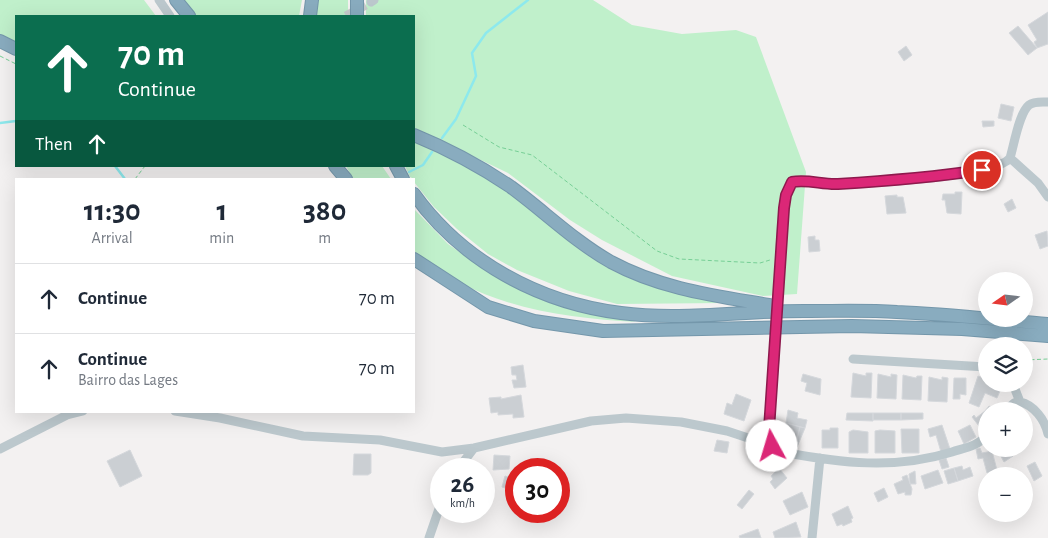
<!DOCTYPE html>
<meta charset="utf-8">
<style>
body{margin:0;font-family:"Alegreya Sans",sans-serif;background:#f2f2f3;color:#1f2937;height:100vh;display:flex;flex-direction:column;font-size:19px;white-space:nowrap}
*{box-sizing:border-box;margin:0}
p{font-size:16px;color:#747a83}
.icon{flex:none;width:28px;height:28px;fill:none;stroke:currentColor;stroke-width:2;stroke-linecap:round;stroke-linejoin:round}
.map{position:relative;flex:1;overflow:hidden}
.drawer{position:absolute;left:15px;top:178px;width:400px;height:235px;display:flex;flex-direction:column;background:#fff;border-radius:0px;box-shadow:0 5px 20px #0002}
.drawer>*{flex:none}
.guide{position:absolute;left:15px;top:15px;width:400px;height:152px;border-radius:0px;box-shadow:0 5px 20px #0002;background:#0b6e4f;color:#fff;overflow:hidden}
.needle{width:32px;rotate:256deg}
.controls{position:absolute;left:978px;top:272px;display:grid;gap:10px}
.controls a{display:grid;place-items:center;width:55px;height:55px;border-radius:50%;background:#fff;box-shadow:0 5px 20px #0002;font-size:25px}
.speed{position:absolute;left:430px;top:458px;display:flex;gap:10px;font-size:25px;font-weight:700;text-align:center}
.speed>*{display:grid;place-content:center;width:65px;height:65px;border-radius:50%;background:#fff;box-shadow:0 5px 20px #0002;line-height:1}
.speed small{font-size:12px;font-weight:400}
.speed .limit{border:8px solid #d22;background:#fff;color:#111}
.pin{position:absolute;display:grid;place-items:center;width:42px;height:42px;color:#fff;margin:-21px;border:2px solid #fff;border-radius:50%;box-shadow:0 1px 5px #0007}
.me{position:absolute;width:55px;margin:-28px;rotate:354deg;stroke-linejoin:round;filter:drop-shadow(0 0 4px #0008)}
.turn{display:flex;align-items:center;gap:18px;height:105px;padding:0 20px;font-size:22px}
.turn .icon{width:65px;height:65px;stroke-width:2.5}
.turn b{display:block;font-size:35px;line-height:42px}
.then{display:flex;align-items:center;height:48px;padding:0 20px;background:#0003;gap:10px;font-size:19px}
.eta{display:flex;justify-content:space-evenly;align-items:center;height:85px;text-align:center}
.eta b{font-size:30px;font-weight:700;line-height:35px}
ul{padding:0;list-style:none}
li{display:flex;align-items:center;gap:15px;height:70px;padding:0 20px;border-top:1px solid #e0e1e3}
li div{flex:1}
li b{display:block;font-size:19px}
li em{font-style:normal}
.map>svg:first-child{display:block}
</style>
<div class="map">
<svg width="1048" height="538" viewBox="0 0 1048 538">
<rect width="100%" height="100%" fill="#f3f1f1"/>
<!-- green -->
<path fill="#c0f0cb" d="M0 0H144L156 16H16V44L0 35Z
M184 0H302L299 16H196Z
M316 0H348V16H315Z
M366 0H593L632 25 682 34 736 30 756 37 806 172 797 294 763 296 672 276 602 240 570 220 508 173 414 128V16H366Z
M414 141C445 156 476 169 505 189 542 215 573 250 614 271 648 288 687 296 723 303L617 304 569 291 517 270 488 254 457 229 434 207 414 182V179L410 177 405 166H414Z
M346 166H382L391 179H353Z
M414 209 448 244 491 274 550 303 636 322C559 318 473 305 414 251Z"/>
<g fill="none" stroke-linecap="round" stroke-linejoin="round">
<!-- stream -->
<path stroke="#8de9ed" stroke-width="2.5" d="M0 123 16 121
M442 138 456 119 476 76 472 53 486 33 528 0
M115 166 125 179
M409 172 423 165 432 152"/>
</g>
<!-- building -->
<path fill="#cbcfd3" stroke="#d5d8dc" d="M1048 12V44L1037 48 1034 42 1037 40 1028 25Z
M1018 26 1037 48 1028 55 1009 33Z
M906 46 912 55 904 61 898 52Z
M1001 104 1014 107 1011 121 998 118Z
M982 121H994V126L983 127Z
M955 192H962L961 214 947 213 945 200H942L943 194H955Z
M897 195V197H903L906 213 887 214 885 196Z
M1012 199 1016 208 1008 212 1004 204Z
M1047 231 1048 246 1040 249 1035 235Z
M815 236V240H819L820 251 809 252 808 237Z
M523 365 526 387 514 388 512 380H517L516 375H512L511 367Z
M853 373 866 376V373H872L871 398 851 397Z
M803 374 821 379 820 395 805 391 807 383 801 381Z
M878 374 891 377V374L897 375 896 399 877 398Z
M903 375 916 378 917 376H922L921 400 902 399Z
M978 376 986 379V384L1002 386 997 398 985 393 979 407 969 403Z
M929 377 942 380V377L948 378 947 402 928 401Z
M954 378H966V395L960 394V399H953Z
M736 394 751 400 744 421 724 414 727 403 732 405Z
M521 395 524 417 513 418V414L498 415V412L491 413 489 398 501 397V399Z
M989 406 997 410 986 411V427L982 430 972 417 974 415 976 418 985 411Z
M788 410 798 413 797 418 807 420 805 428 786 423Z
M847 413H873V421L846 420Z
M873 413H901V420H873Z
M901 413H923V419L901 420Z
M786 423 800 427 794 451 779 448Z
M942 425 950 449 941 452 936 435 930 437 928 429Z
M970 425 976 437 964 444 958 431Z
M800 427 805 428 797 447 795 446Z
M830 428H838V448H822V430H830Z
M901 429H919V453H902Z
M853 430 868 432V453H849V432Z
M880 430 895 431V453H875V431Z
M717 440 729 442 727 453 714 451Z
M980 448 982 453 992 451 997 470 987 473 983 458 978 459 976 449Z
M997 449H1009L1013 456 1004 462Z
M130 450 142 476 120 487 107 461Z
M354 454H371V473L368 475H353Z
M494 455 510 456 509 469 493 470Z
M946 458 949 467 942 469 939 460Z
M1035 462 1042 476 1034 481 1027 466Z
M962 466 963 470 970 467 973 476 958 481 954 468Z
M779 468 787 478 775 489 770 482 773 479 771 476Z
M954 468 958 481 948 484 944 471Z
M938 470 943 483 925 489 921 476Z
M915 471 916 484H910L909 474Z
M907 475 912 489 911 495H905V492L898 494 894 484 903 480 902 477Z
M505 476 511 478 508 489 502 487Z
M884 488 888 497 878 502 874 493Z
M749 490 754 494 742 509 737 505Z
M802 492 808 507 790 515 783 501Z
M848 506 853 518 851 519 852 522 843 526 842 524 837 526 832 514Z
M796 522 801 537 775 538 773 532Z
M758 529 761 538H740L739 536Z"/>
<g fill="none" stroke-linecap="round" stroke-linejoin="round">
<!-- minor-tunnel -->
<path stroke="#c8cbcc" stroke-width="9" stroke-dasharray="9 4.5" stroke-linecap="butt" d="M346 16 371 2"/>
<defs>
<path id="highway" d="M176 0 189 16
M310 16 312 0
M357 16V0
M0 41 16 49
M414 135C448 149 480 166 511 187 545 212 574 241 611 262 663 290 718 296 775 306
M335 166 346 179
M396 166 403 179
M414 194C462 261 539 303 621 313 683 321 747 310 810 311 839 311 868 310 897 312 947 314 998 320 1048 324
M414 259 488 307 534 321 603 331 852 326 962 329 1048 336"/>
</defs>
<!-- highway casing -->
<use href="#highway" stroke="#7497ab" stroke-width="14"/>
<!-- path -->
<path stroke="#77cf96" stroke-width="1" stroke-dasharray="4 2.5" stroke-linecap="butt" d="M0 56 16 64
M463 125 499 147 532 155 657 251 679 259 760 263 770 260
M135 179 145 166
M1024 360 1048 359"/>
<!-- minor -->
<path stroke="#bcc8cd" stroke-width="9" d="M159 0 170 16
M371 2 374 0
M1048 102C1042 102 1034 101 1029 105 1019 113 1014 145 1010 158L1038 183 1048 197
M779 279C781 248 778 210 792 182 805 179 817 184 830 184 858 185 996 177 1010 158
M775 359 769 429 772 446 782 452C841 463 894 470 952 452 964 448 978 446 986 436
M853 359 986 367
M1013 384 1020 402
M1020 402C1034 405 1045 420 1048 434
M175 411 220 418 303 436 380 440 442 452 474 448 591 421 626 418 681 422 727 431 772 446
M1005 411 1014 403 1020 402
M0 449 67 415 83 411
M458 469 474 448
M429 538 441 503
M812 538 820 458"/>
<!-- highway -->
<use href="#highway" stroke="#89acbf" stroke-width="12"/>
<!-- minor-bridge -->
<path stroke="#bcc8cd" stroke-width="9" d="M775 359 779 279"/>
</g>
<g fill="none" stroke-linecap="round" stroke-linejoin="round">
<defs>
<path id="route" d="M772 446 769 429 784 208 786 195 792 182C808 179 823 185 838 184 887 181 934 177 982 170"/>
</defs>
<!-- route casing -->
<use href="#route" stroke="#8e194d" stroke-width="12"/>
<!-- route -->
<use href="#route" stroke="#db2777" stroke-width="9"/>
</g>
</svg>
<div class="controls">
<a><svg class="needle" viewBox="-14 -14 28 28"><path d="M0-13l5 13h-10z" fill="#e53935"/><path d="M0 13l5-13h-10z" fill="#747a83"/></svg></a>
<a><svg class="icon" aria-label="layers" viewBox="0 0 24 24"><path d="M12 4l9 5-9 5-9-5zM3 14l9 5 9-5"/></svg></a>
<a>+</a>
<a>−</a>
</div>
<div class="speed"><div>26<small>km/h</small></div><div class="limit">30</div></div>
<div class="pin" style="left:982px;top:170px;background:#d93025"><svg class="icon" aria-label="arrive" viewBox="0 0 24 24"><path d="M6 21V4h12l-3 4 3 4H6"/></svg></div>
<svg class="me" style="left:772px;top:446px" viewBox="-20 -20 40 40"><circle r="19" fill="#fff"/><path d="M0-13L10 11 0 6-10 11z" fill="#db2777"/></svg>
<div class="guide">
<div class="turn"><svg class="icon" aria-label="ahead" viewBox="0 0 24 24"><path d="M12 20V5M6 11l6-6 6 6"/></svg><div><b>70 m</b>Continue</div></div>
<div class="then">Then<svg class="icon" aria-label="ahead" viewBox="0 0 24 24"><path d="M12 20V5M6 11l6-6 6 6"/></svg></div>
</div>
<section class="drawer">
<div class="eta">
<div><b>11:30</b><p>Arrival</p></div>
<div><b>1</b><p>min</p></div>
<div><b>380</b><p>m</p></div>
</div>
<ul>
<li><svg class="icon" aria-label="ahead" viewBox="0 0 24 24"><path d="M12 20V5M6 11l6-6 6 6"/></svg><div><b>Continue</b></div><em>70 m</em></li>
<li><svg class="icon" aria-label="ahead" viewBox="0 0 24 24"><path d="M12 20V5M6 11l6-6 6 6"/></svg><div><b>Continue</b><p>Bairro das Lages</p></div><em>70 m</em></li>
</ul>
</section>
</div>
